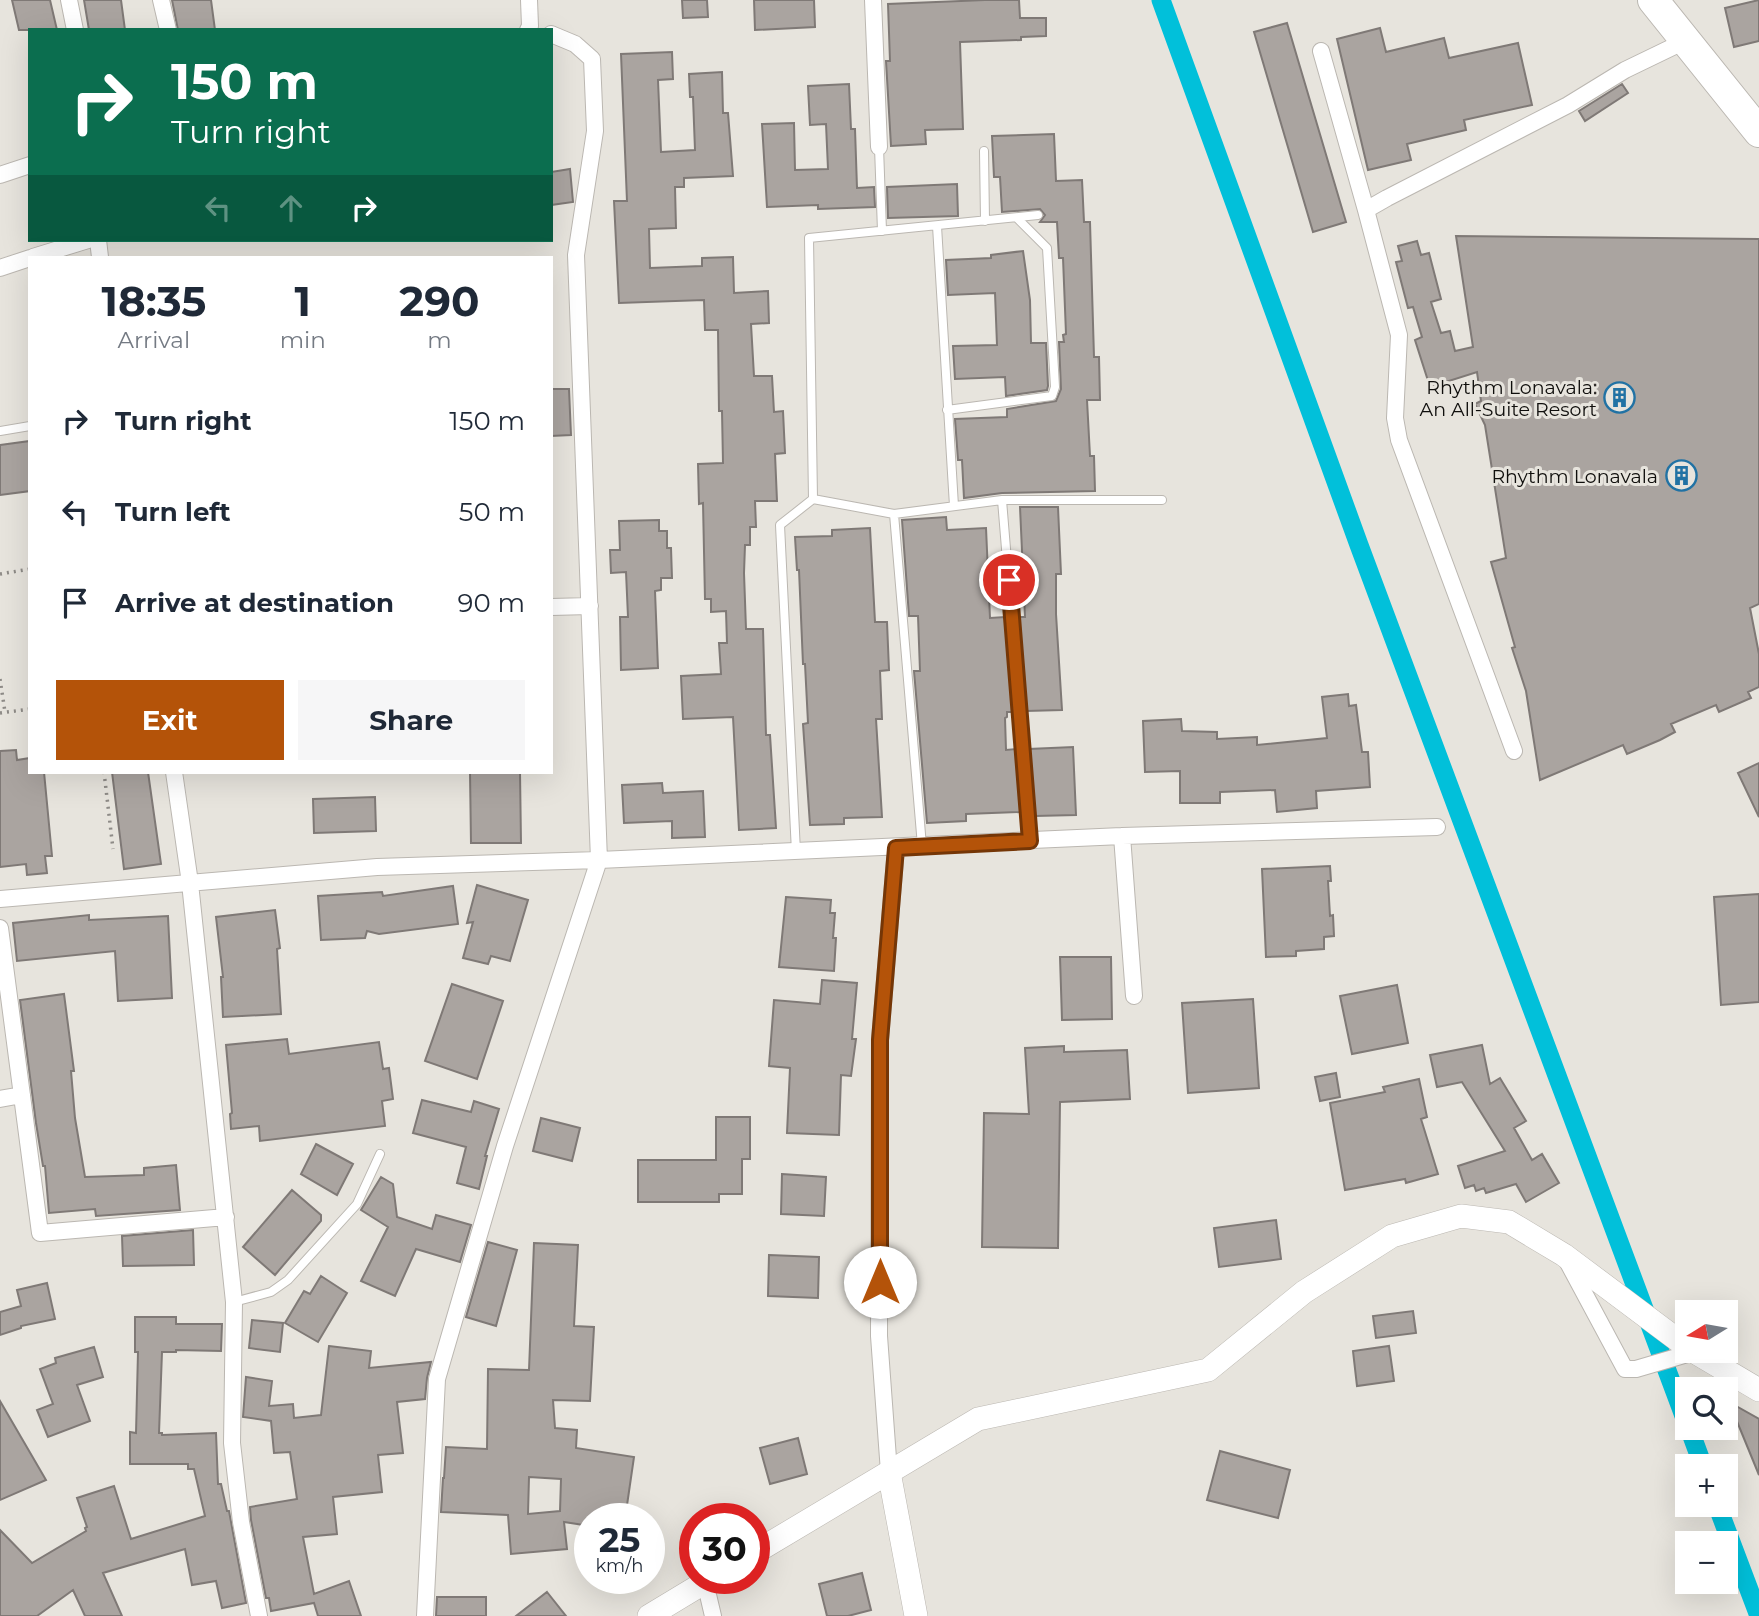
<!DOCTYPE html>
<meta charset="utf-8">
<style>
body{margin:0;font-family:Montserrat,sans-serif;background:#f6f6f7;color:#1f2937;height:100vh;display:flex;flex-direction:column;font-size:26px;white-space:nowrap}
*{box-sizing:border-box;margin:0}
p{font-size:23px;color:#747a83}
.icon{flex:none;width:38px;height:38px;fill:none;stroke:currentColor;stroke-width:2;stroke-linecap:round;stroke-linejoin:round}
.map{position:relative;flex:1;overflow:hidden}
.sheet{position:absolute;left:28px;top:256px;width:525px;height:518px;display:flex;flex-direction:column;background:#fff;border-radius:0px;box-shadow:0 7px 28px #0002}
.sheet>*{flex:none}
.hud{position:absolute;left:28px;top:28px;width:525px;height:214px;border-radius:0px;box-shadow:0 7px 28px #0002;background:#0b6e4f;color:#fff;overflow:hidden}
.needle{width:46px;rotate:259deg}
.tools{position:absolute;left:1675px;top:1300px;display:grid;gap:14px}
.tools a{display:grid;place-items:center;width:63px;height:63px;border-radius:0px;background:#fff;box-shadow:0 7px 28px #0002;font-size:35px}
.speed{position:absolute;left:574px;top:1503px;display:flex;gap:14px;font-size:35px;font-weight:700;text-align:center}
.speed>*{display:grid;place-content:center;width:91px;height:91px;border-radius:50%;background:#fff;box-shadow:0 7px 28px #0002;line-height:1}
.speed small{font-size:18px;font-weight:400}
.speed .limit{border:10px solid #d22;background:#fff;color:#111}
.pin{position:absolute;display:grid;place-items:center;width:60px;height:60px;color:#fff;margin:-30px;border:4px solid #fff;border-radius:50%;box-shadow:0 2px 7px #0007}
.me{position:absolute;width:77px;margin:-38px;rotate:0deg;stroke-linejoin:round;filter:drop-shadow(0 0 5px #0008)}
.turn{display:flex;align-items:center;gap:24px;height:147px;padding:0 28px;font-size:32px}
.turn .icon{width:91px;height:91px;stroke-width:2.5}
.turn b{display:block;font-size:49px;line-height:60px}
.lanes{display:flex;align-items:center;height:66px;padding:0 28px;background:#0003;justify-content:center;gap:35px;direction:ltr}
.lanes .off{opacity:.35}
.eta{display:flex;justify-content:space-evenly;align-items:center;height:119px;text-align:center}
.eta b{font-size:42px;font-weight:700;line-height:49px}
.primary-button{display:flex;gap:14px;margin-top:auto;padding:14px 28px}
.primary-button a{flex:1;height:80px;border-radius:0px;background:#b45309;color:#fff;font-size:28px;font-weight:700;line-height:80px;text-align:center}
.primary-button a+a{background:#f6f6f7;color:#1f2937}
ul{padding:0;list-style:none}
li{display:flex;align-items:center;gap:21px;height:91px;padding:0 28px}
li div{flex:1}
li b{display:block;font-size:26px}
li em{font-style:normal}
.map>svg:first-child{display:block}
</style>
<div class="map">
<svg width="1759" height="1616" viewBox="0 0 1759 1616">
<rect width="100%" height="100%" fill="#e7e4dd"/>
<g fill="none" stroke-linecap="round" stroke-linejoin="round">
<!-- canal -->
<path stroke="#01c0da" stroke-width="19" d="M1161 0 1359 545 1687 1424
M1689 1428 1703 1466
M1717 1505 1759 1616"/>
</g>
<!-- building -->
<path fill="#aaa4a0" stroke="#7f7976" stroke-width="2" fill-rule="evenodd" d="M12 0H50L57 30H19Z
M84 0H121L125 30H89Z
M172 0H211L215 30H178Z
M682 0H707L708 17 683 18Z
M754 0H814L815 27 755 30Z
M985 0H1019L1020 18H1046V36L1021 37V40L960 42 963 129 925 130 926 144 891 146 886 61H890L888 4Z
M1759 0V41L1734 47 1725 8Z
M1287 23 1346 222 1313 232 1254 32Z
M1380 28 1386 52 1444 38 1449 58 1518 43 1532 105 1464 120 1466 130 1407 144 1411 160 1368 170 1337 39Z
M672 52 673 79 658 80 661 152 695 150 693 97H690L689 74 722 72 723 113H728L733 176 684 178V187H675L676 228 649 229 650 268 702 266V258L733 257 734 293 768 291 769 323 751 324 754 376H772L774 412 783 411 785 453 775 454 777 501H755L756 527H750V545H745L744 573 746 629H763L766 735H770L776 828 739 830 733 717 683 719 681 676 721 674 719 643H727L726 611 711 612V599H705L703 503 699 504 698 464 723 463 722 411H719L718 330H705L704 300 619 303 614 201H627L621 54Z
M849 84 851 129H855L857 188 874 187 875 207 818 209V205L767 207 762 124 794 123 795 170 828 169 826 124 810 125 808 86Z
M1622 84 1628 93 1585 121 1579 111Z
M1054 134 1056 181 1082 180 1084 222H1090L1094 357H1099L1100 400H1087L1090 456H1094L1095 491 1002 493 964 498 962 460H958L955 419 1007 417V409L1056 401 1061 389 1059 342H1064L1063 335 1066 334 1063 258H1059L1057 222H1040L1045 215 1040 209 1002 212 1000 177H994L992 136Z
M570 169 573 202 551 205V172Z
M957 184 958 216 888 218 887 187Z
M1456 236 1759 239V604L1750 608 1759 654V687L1748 692 1751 698 1719 712 1716 705 1671 724 1675 732 1660 740 1627 754 1623 745 1540 780 1526 691 1512 648 1515 647 1491 562 1506 558 1485 425 1475 404 1481 401 1477 372 1430 387 1415 340 1422 337 1413 307 1408 308 1396 262 1402 261 1398 246 1417 241 1421 255 1429 253 1441 299 1431 302 1441 333 1450 331 1455 351 1473 347Z
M1023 251 1030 300 1031 343H1046L1048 386 1047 390 1006 396 1005 377 955 379 953 346 997 345 995 293 948 295 946 260 991 258V255Z
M551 389H569L571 435 551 436Z
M30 441V491L0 495V445Z
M1020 507H1058L1061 574H1056V614L1062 710 1026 711 1018 617H1025Z
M946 517 947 530 986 528 990 618 1005 617 1013 712H1007V717L1005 718 1006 750 1016 749 1021 812 966 814V821L927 823 914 671H920L918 616H909L902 520Z
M659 520V531H667V548H671L672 578H661V590L655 591 658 668 621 670 620 617H628L626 572 611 573 610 550H620L619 521Z
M870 528 875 622H887L889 670 880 671 882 719H876L882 817 844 818V824L810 825 803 724 808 723 805 664H803L799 570H797L795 537 832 536V530Z
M1348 694 1349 706 1356 705 1362 752H1368L1370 787 1316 791 1317 808 1277 812 1275 790 1220 792V803H1180V771L1145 772 1143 721 1181 719 1182 731 1217 732V739L1257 737V745L1327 738 1322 697Z
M1073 747 1076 815 1035 816 1029 749Z
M16 750 17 760 30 758V772H44L52 856H45L47 873 27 875 26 864 0 867V751Z
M1759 763V817L1738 773Z
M112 772H148L161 864 124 869Z
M470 772H520L521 843H471Z
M662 783 663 793 703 791 705 837 672 838V821L624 823 622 785Z
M375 797 376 831 314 833 313 799Z
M1330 866 1331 881H1328L1330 916 1333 915 1334 936 1324 937V949L1296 951V956L1266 957 1262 869Z
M477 885 528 900 510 961 491 956 488 964 463 958 473 922 467 923Z
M453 886 458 924 379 934 367 931 365 938 321 940 318 896 382 892 383 896Z
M1759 894V1002L1721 1005 1714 897Z
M786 897 831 900 830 913H835L833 938H836L834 971 779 967Z
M275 910 280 948 277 949 281 1014 223 1017 221 977H223L216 917Z
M89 915V920L168 916 172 998 118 1001 115 951 17 961 13 923Z
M1060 957H1111L1112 1019 1062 1020Z
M822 980 857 983 852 1039H856L851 1076 841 1075 839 1135 787 1133 790 1068 769 1066 774 1000 820 1004Z
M452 984 503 1001 477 1079 425 1061Z
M1397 985 1408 1043 1352 1054 1340 996Z
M64 994 74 1071H71L75 1118 85 1177 144 1175V1168L176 1165 180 1210 96 1216 95 1209 49 1213 45 1166H43L36 1123 20 1000Z
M1253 999 1259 1088 1188 1093 1182 1003Z
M287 1039 289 1054 379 1042 383 1069 389 1068 393 1099 382 1101 385 1126 260 1141 259 1126 231 1129 230 1114 232 1113 226 1045Z
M1482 1045 1490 1084 1500 1078 1526 1121 1514 1128 1532 1160 1542 1154 1559 1183 1526 1202 1516 1184 1486 1193 1484 1188 1476 1191 1474 1185 1465 1188 1458 1166 1505 1151 1462 1082 1437 1087 1430 1055Z
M1064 1046V1052L1127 1050 1130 1099 1060 1102 1058 1248 982 1247 984 1113 1029 1114 1025 1048Z
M1336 1073 1340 1097 1320 1101 1315 1077Z
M1419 1079 1427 1117 1421 1119 1438 1174 1406 1183 1405 1179 1345 1190 1330 1103 1385 1092 1383 1087Z
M422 1100 471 1112 474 1101 499 1109 485 1156H487L479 1189 457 1183 466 1147 413 1133Z
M716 1117H750V1159H742V1194H719V1202H638V1160H716Z
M541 1118 580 1128 572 1161 533 1151Z
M316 1144 353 1164 337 1195 301 1174Z
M782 1174 826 1177 824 1216 781 1214Z
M381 1177 393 1184 397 1217 432 1229 436 1215 471 1225 460 1262 416 1249 395 1296 361 1281 388 1227 361 1210Z
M292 1190 321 1215V1221L275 1275 243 1247Z
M1276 1220 1281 1259 1219 1267 1214 1228Z
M193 1230 194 1265 123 1266 122 1236Z
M488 1242 517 1250 496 1326 466 1317Z
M534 1243 578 1245 574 1326 594 1327 590 1401 553 1400 555 1428 577 1430 576 1448 634 1457 625 1519H590V1526L564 1522 567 1549 511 1554 508 1515 441 1512 443 1478H444L446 1447 487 1449 488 1369 529 1370ZM529 1477 561 1479 560 1511 528 1514Z
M769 1255 819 1257 818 1298 768 1296Z
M321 1276 347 1293 318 1342 285 1323 304 1291 310 1294Z
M47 1283 55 1319 21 1326V1328L0 1335V1312L21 1306 17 1290Z
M1413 1311 1416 1333 1376 1338 1373 1316Z
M135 1317H176V1324H222L221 1351 176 1350V1352H162L159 1433H162V1435L216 1433 218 1484H221L227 1511H229L246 1603 222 1608 216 1581 192 1585 185 1549 103 1573 122 1616H85L73 1590 37 1616H0V1530L32 1563 86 1531 85 1528 87 1527 77 1498 114 1486 131 1539 205 1516 194 1469H188V1464H130V1432L136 1433 138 1352H135Z
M252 1320 283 1323 280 1352 249 1348Z
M329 1346 371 1351 369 1368 431 1362 427 1378 425 1399 397 1402 403 1453 378 1455 382 1492 333 1497 337 1534 303 1537 314 1594 349 1581 361 1616H318L314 1603 271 1611 269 1598H266L251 1520 250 1507 297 1499 290 1452 274 1453 271 1421 243 1417 246 1377 272 1381 269 1406 293 1404 294 1418 321 1415Z
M1389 1346 1394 1381 1357 1386 1353 1351Z
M94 1347 103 1377 77 1385 90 1421 48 1437 37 1410 53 1404 40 1369 56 1363 55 1358Z
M0 1401 46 1480 0 1500Z
M1729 1402 1759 1419V1475Z
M798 1438 807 1474 770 1484 760 1448Z
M1220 1451 1290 1470 1278 1518 1207 1500Z
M862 1573 871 1610 848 1616H827L819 1584Z
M547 1592 566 1616H516Z
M437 1597H486V1616H436Z"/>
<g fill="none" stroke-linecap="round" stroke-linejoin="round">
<defs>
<path id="lane" d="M879 147 882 231
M984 151 985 221
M937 226 954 506
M947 410 1052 396 1055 387 1047 248 1017 218
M0 431 30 426
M813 499 894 514 1002 500H1162
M1002 500 1030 841
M894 514 922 846
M796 852 780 525 813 499 809 238 1038 215
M234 1302 271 1292 288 1280 357 1204 380 1154"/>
<path id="street" d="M69 0 75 30
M161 0 168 30
M873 0 879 147
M528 30 530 26 529 0
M1321 51 1366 210 1399 335 1395 418 1399 440 1514 751
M0 175 30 165
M1366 210 1387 198 1568 105 1625 70 1685 41
M98 240 100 257
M33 257 88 240
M0 268 30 258
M551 607 590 606
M174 772 190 883 234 1302 232 1443 241 1522 259 1616
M1122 836 1134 996
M0 899 377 867 599 860 1122 836 1437 827
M0 928 40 1233 226 1217
M0 1099 22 1095
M1567 1261 1625 1369H1636L1694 1352
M889 1472 879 1336 880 1040 896 848
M705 1582 713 1616
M425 1616 437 1379 505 1146 599 860 576 255 595 131 592 59 575 44 551 34"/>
<path id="secondary" d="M1693 1351 1759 1390
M889 1472 916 1616
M754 1553 978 1419 1208 1370 1304 1292 1392 1236 1461 1216 1509 1222 1564 1255 1687 1347
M649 1616 712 1578"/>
<path id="highway" d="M1653 0 1759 132"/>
</defs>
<!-- lane casing -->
<use href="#lane" stroke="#bbb7b1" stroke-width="10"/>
<!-- street casing -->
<use href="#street" stroke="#bbb7b1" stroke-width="18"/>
<!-- secondary casing -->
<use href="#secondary" stroke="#bbb7b1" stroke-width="24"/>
<!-- highway casing -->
<use href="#highway" stroke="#bbb7b1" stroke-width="32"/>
<!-- path -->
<path stroke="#8e8b87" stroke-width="3.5" stroke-dasharray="2 5" stroke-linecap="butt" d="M0 574 30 569
M0 679 5 712
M0 713 30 709
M104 772 113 849"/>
<!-- lane -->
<use href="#lane" stroke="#fff" stroke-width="8"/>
<!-- street -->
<use href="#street" stroke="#fff" stroke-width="16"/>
<!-- secondary -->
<use href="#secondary" stroke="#fff" stroke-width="23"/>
<!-- highway -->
<use href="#highway" stroke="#fff" stroke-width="30"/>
</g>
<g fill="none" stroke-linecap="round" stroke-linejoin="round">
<defs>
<path id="route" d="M880 1282V1040L896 848 1030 841 1009 580"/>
</defs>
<!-- route casing -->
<use href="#route" stroke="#753606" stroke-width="18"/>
<!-- route -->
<use href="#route" stroke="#b45309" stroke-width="12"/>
</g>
<!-- icons -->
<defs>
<symbol id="building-ring" viewBox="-11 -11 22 22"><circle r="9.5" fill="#e7e4dd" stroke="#2172a4" stroke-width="1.5"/><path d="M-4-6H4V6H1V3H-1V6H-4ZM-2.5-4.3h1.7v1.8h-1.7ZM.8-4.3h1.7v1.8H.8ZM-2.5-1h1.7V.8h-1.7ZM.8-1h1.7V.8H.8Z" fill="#2172a4"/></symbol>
</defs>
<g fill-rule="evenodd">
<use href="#building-ring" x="1602" y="380" width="35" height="35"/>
<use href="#building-ring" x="1664" y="458" width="35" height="35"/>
</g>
<g text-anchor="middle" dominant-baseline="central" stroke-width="6" stroke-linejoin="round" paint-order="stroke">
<!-- poi labels -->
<g font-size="19" fill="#0f0e0c" stroke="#e7e4dd" text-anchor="end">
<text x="1597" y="387">Rhythm Lonavala:<tspan x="1597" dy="22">An All-Suite Resort</tspan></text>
<text x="1658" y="476">Rhythm Lonavala</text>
</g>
</g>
</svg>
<div class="tools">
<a><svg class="needle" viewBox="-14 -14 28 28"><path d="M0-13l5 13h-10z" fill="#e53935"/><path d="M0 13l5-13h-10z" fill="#747a83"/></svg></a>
<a><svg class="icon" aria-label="search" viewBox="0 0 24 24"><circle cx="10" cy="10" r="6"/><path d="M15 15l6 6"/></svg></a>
<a>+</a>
<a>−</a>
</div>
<div class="speed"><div>25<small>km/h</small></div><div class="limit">30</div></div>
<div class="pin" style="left:1009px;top:580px;background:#d93025"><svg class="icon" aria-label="arrive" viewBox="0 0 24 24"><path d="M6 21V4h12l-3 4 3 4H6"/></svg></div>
<svg class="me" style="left:880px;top:1282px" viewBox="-20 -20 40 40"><circle r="19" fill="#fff"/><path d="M0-13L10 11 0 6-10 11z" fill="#b45309"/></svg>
<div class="hud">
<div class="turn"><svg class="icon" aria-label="right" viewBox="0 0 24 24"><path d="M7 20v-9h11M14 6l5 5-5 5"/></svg><div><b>150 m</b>Turn right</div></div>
<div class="lanes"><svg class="icon off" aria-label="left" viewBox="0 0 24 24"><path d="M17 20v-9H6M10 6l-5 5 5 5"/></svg><svg class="icon off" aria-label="ahead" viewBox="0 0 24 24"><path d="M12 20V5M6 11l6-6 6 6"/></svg><svg class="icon" aria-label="right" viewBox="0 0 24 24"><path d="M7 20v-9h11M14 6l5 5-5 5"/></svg></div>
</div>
<section class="sheet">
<div class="eta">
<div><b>18:35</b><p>Arrival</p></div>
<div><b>1</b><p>min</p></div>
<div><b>290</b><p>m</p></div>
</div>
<ul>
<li><svg class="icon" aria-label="right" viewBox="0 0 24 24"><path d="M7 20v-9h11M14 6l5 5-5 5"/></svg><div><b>Turn right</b></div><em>150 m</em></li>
<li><svg class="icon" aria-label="left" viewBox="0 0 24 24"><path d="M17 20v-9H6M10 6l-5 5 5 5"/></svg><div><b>Turn left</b></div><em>50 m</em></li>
<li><svg class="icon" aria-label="arrive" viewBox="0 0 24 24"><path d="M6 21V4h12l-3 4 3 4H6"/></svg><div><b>Arrive at destination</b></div><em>90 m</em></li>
</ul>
<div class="primary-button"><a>Exit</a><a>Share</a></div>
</section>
</div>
